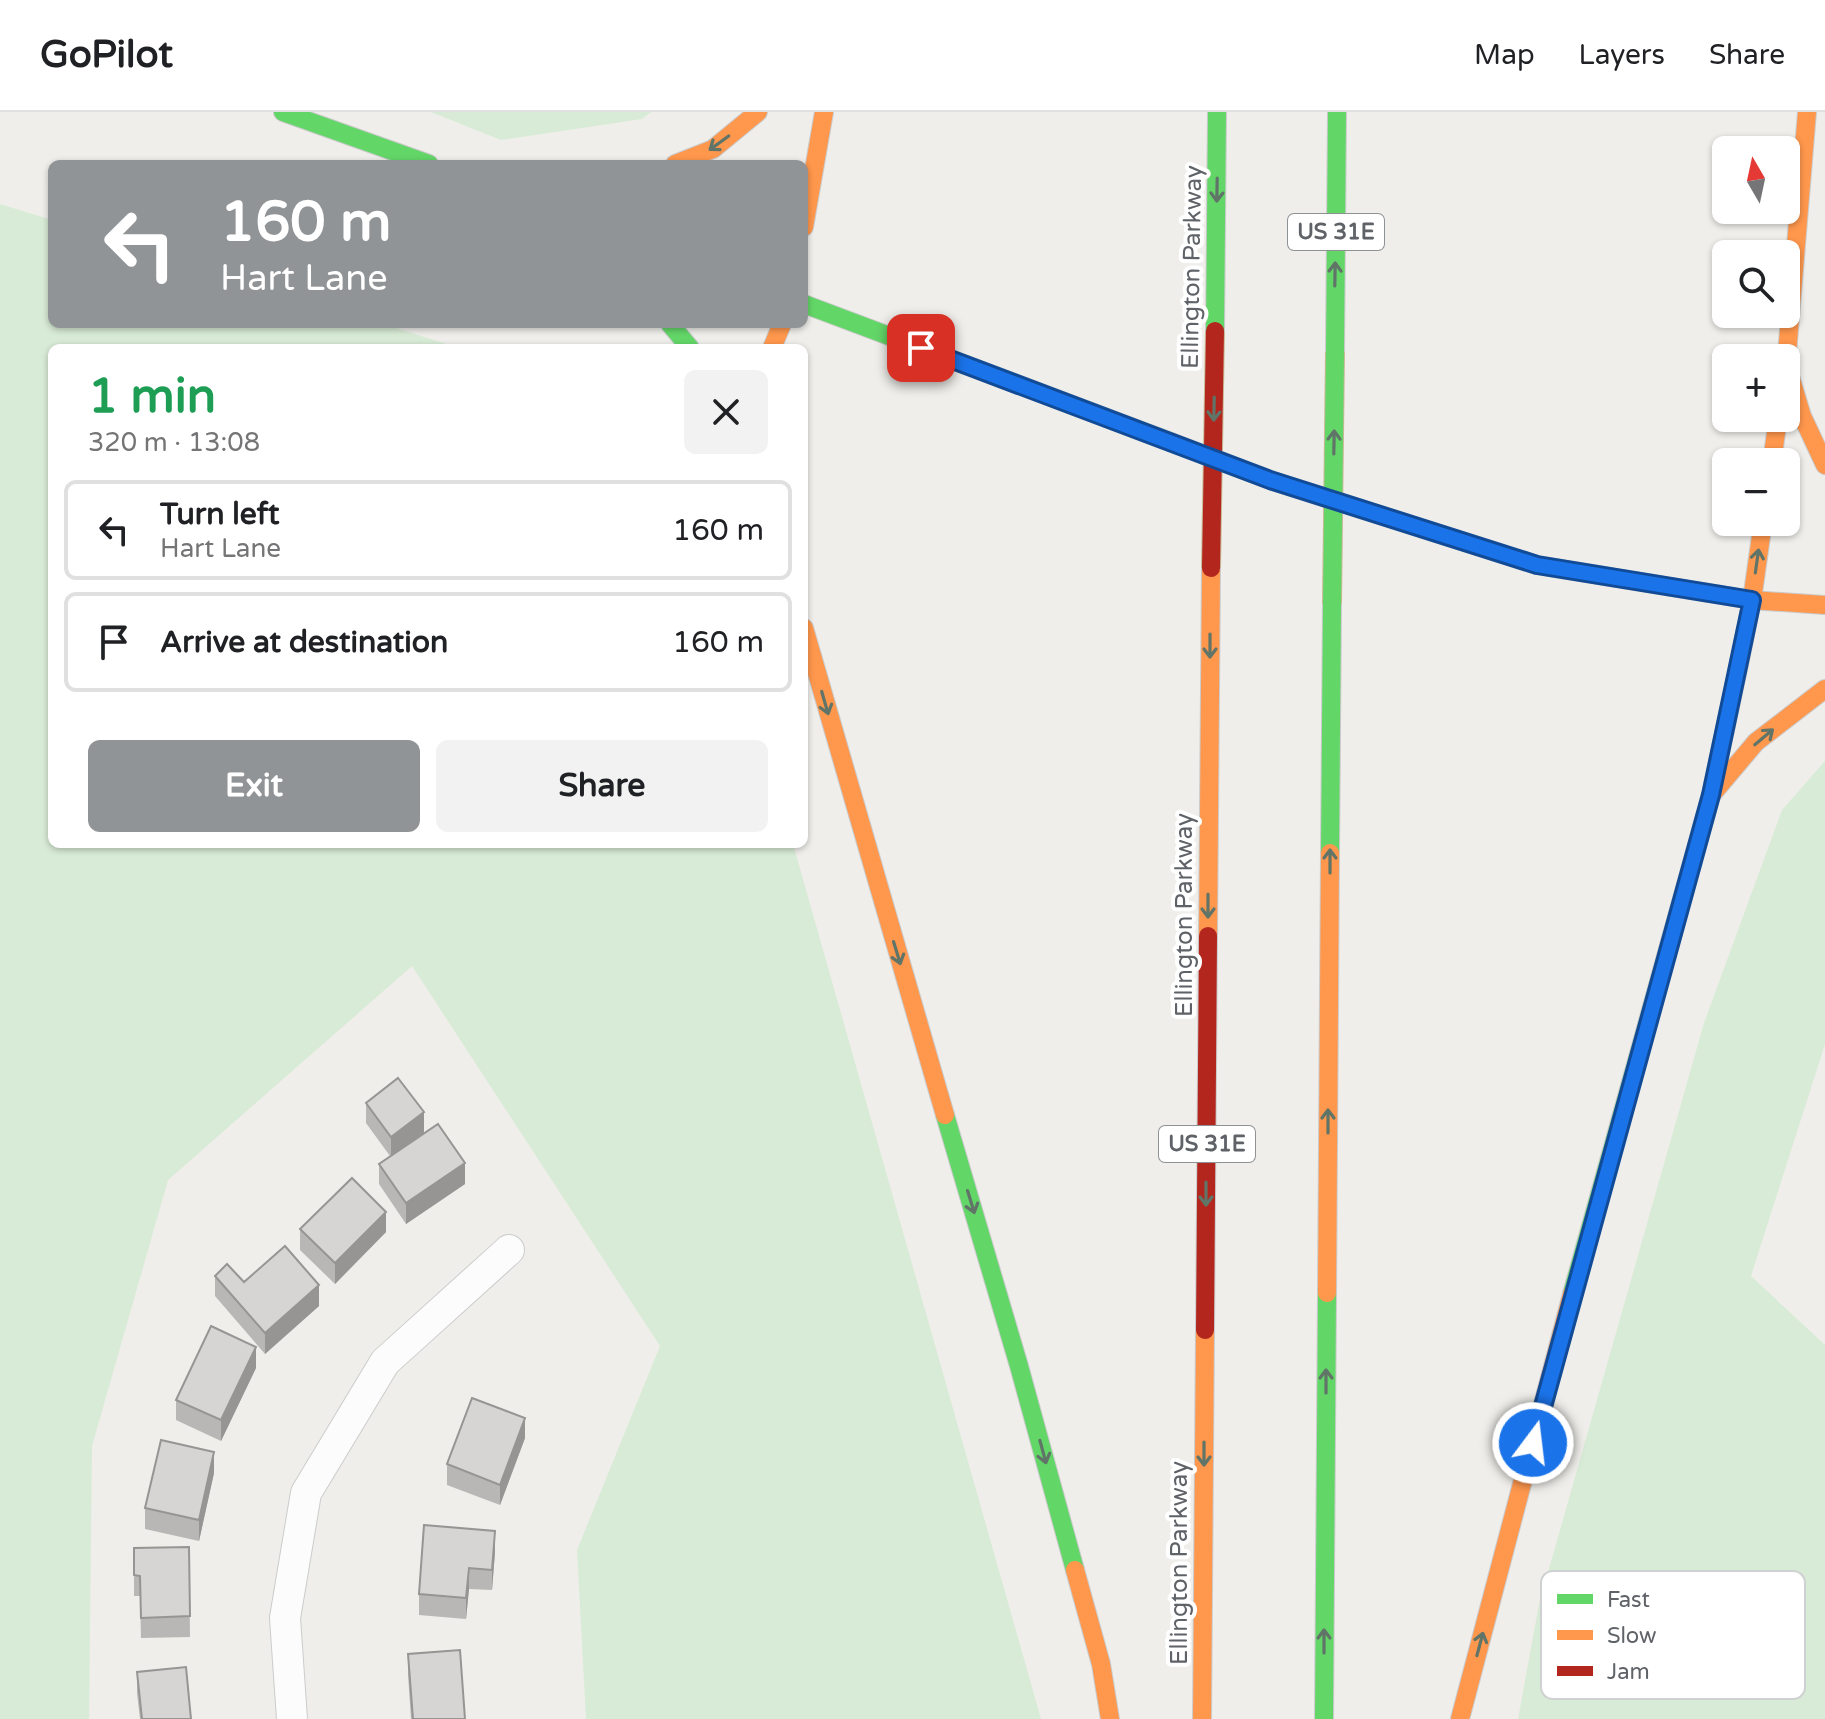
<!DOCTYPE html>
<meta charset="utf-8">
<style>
body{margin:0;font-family:"Varela Round",sans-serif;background:#f2f2f2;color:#202124;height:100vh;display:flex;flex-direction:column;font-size:30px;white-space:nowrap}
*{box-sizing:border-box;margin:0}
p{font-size:26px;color:#757577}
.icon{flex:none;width:44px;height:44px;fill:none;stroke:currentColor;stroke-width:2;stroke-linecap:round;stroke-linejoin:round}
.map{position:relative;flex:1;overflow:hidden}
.details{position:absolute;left:48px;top:232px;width:760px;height:504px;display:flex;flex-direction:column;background:#fff;border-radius:12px;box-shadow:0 2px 6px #0004}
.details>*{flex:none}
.guide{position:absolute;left:48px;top:48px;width:760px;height:168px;border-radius:12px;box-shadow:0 2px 6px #0004;background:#919496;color:#fff;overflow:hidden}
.needle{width:52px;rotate:351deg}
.fabs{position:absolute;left:1712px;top:24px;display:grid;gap:16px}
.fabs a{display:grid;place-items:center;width:88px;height:88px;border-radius:12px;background:#fff;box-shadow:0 2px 6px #0004;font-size:40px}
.pin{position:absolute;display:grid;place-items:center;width:68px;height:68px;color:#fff;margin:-34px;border-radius:16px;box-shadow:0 4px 12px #0006}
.me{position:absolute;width:88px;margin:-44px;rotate:15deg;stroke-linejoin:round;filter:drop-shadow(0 0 6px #0008)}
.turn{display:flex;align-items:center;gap:28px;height:168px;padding:0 40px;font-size:36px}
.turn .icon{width:104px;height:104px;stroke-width:2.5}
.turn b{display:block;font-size:56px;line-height:68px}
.round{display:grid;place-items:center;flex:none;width:84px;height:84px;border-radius:12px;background:#f2f2f2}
.summary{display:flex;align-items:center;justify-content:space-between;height:136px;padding:0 40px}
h1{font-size:48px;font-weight:800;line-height:60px;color:#1e9e55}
.primary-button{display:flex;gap:16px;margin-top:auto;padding:16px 40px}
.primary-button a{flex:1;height:92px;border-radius:12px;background:#919496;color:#fff;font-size:32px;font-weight:800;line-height:92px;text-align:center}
.primary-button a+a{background:#f2f2f2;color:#202124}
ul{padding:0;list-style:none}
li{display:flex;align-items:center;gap:24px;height:100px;margin:0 16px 12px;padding:0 24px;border:4px solid #e0e0e0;border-radius:12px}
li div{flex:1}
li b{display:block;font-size:30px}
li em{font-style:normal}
header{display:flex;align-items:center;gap:48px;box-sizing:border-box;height:112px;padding:0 40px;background:#fff;border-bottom:2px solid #e0e0e0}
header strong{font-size:38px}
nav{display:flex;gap:44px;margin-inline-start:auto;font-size:28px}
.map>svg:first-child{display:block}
</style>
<header>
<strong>GoPilot</strong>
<nav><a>Map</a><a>Layers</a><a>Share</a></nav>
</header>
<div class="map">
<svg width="1825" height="1607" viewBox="0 0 1825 1607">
<rect width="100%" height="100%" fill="#efeeea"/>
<!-- green -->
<path fill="#d8ebd6" d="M431 0H651L642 7 501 28Z
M0 92 52 108V212H383L459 236H52V732H793L1041 1607H586L577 1438 660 1234 412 854 168 1068 92 1334 89 1607H0Z
M1825 649V932L1751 1164 1825 1233V1607H1518L1539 1492 1704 911 1782 698Z"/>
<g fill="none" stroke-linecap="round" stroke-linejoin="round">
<defs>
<path id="street" d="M292 1607 285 1506 306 1381 385 1250 509 1138"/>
<path id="fast" d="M283 0 429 52
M804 192 1171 330
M670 212 690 236
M1215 219 1217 0
M1335 240 1337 0
M1330 741 1332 492
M945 1003 1019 1254 1075 1458
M1572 1182 1711 683 1739 552
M1324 1607 1327 1181"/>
<path id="slow" d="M675 52 713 37 758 0
M804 115 824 0
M772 236 782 212
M1786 251 1802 304 1825 353
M1786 254 1807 0
M1772 350 1778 306
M1671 475 1752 488 1825 493
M804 516 945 1003
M1739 552 1752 488 1763 410
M1713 681 1756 630 1825 577
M1208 824 1211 456
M1327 1181 1330 741
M1075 1458 1101 1552 1110 1607
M1202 1607 1205 1218
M1460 1607 1572 1182"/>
<path id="jam" d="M1171 330 1270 368 1537 453 1671 475
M1205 1218 1208 824"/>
</defs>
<!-- street casing -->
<use href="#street" stroke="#cbcccc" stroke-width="32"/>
<!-- fast casing -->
<use href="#fast" stroke="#cacacb" stroke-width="20"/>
<!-- slow casing -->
<use href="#slow" stroke="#cacacb" stroke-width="20"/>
<!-- jam casing -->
<use href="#jam" stroke="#cacacb" stroke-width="20"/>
<!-- street -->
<use href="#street" stroke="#fdfcfc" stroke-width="30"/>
<!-- fast -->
<use href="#fast" stroke="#63d668" stroke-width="18"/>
<!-- slow -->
<use href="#slow" stroke="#ff974d" stroke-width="18"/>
<!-- jam -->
<use href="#jam" stroke="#b3261e" stroke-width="18"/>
<defs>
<path id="fast-bridge" d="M1332 492 1335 240"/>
<path id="jam-bridge" d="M1211 456 1215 219"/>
</defs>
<!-- fast-bridge casing -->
<use href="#fast-bridge" stroke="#c8b996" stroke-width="20" stroke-linecap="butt"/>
<!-- jam-bridge casing -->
<use href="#jam-bridge" stroke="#c8b996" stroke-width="20" stroke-linecap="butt"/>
<!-- fast-bridge -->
<use href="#fast-bridge" stroke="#63d668" stroke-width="18"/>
<!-- jam-bridge -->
<use href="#jam-bridge" stroke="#b3261e" stroke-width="18"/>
</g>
<!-- wall -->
<path fill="#b8b7b5" d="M366 991 424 1021 465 1072 406 1112 379 1072V1052L390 1044 366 1011Z
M300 1117 386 1120 335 1172 300 1138Z
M215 1164 244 1170 319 1194 265 1242 215 1184Z
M256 1256 221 1329 176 1308V1288Z
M525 1326 500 1393 447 1373V1352Z
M214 1361 199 1429 145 1417V1396Z
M189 1435 190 1525 141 1526 140 1484H134V1436Z
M495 1440 492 1478 469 1477 466 1507 419 1503V1482Z
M408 1542 465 1607H411L408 1563Z
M137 1560 191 1607H140L137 1581Z"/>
<!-- shaded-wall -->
<path fill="#969594" d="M424 1000V1021L391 1045V1025Z
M465 1051V1072L406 1112V1091Z
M386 1100V1120L335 1172V1151Z
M319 1173V1194L265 1242V1221Z
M256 1235V1256L221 1329V1308Z
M525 1306V1326L500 1393V1373Z
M214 1340V1361L199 1429V1408Z
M495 1419V1440L492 1478V1458Z
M469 1456V1477L466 1507V1486Z"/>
<!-- building -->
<path fill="#d6d5d3" stroke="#969594" stroke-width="2" d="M398 966 424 1000 391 1025 366 991Z
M438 1012 465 1051 406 1091 379 1052Z
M352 1066 386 1100 335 1151 300 1117Z
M285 1134 319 1173 265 1221 215 1164 227 1152 244 1170Z
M211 1214 256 1235 221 1308 176 1288Z
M472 1286 525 1306 500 1373 447 1352Z
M161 1328 214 1340 199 1408 145 1396Z
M424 1413 495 1419 492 1458 469 1456 466 1486 419 1482Z
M189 1435 190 1504 141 1506 140 1464 134 1463V1436Z
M460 1538 465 1607H413L408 1542Z
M186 1555 191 1607H142L137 1560Z"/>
<!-- one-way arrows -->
<defs><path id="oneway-shaft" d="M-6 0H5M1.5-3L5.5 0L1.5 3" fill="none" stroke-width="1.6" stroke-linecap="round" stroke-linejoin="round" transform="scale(2)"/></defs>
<g stroke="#607468">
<use href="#oneway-shaft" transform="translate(719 31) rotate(144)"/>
<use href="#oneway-shaft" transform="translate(1217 78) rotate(91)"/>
<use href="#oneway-shaft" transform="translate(1335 162) rotate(-89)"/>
<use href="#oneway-shaft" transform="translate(1214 297) rotate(91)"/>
<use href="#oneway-shaft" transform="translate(1334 330) rotate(-89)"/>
<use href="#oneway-shaft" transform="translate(1757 449) rotate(-82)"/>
<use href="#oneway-shaft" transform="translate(1210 534) rotate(90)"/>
<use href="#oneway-shaft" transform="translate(825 591) rotate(74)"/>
<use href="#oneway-shaft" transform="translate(1764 625) rotate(-40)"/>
<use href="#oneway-shaft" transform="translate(1330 749) rotate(-90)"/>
<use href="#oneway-shaft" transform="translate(1208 794) rotate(90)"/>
<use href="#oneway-shaft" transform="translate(897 841) rotate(73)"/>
<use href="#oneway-shaft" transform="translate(1328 1009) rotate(-90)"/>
<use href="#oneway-shaft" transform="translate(1206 1082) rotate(90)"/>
<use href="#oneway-shaft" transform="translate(971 1090) rotate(73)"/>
<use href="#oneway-shaft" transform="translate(1326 1269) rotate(-90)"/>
<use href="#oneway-shaft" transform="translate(1043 1340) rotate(75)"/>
<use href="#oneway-shaft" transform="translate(1204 1342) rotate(90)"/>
<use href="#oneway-shaft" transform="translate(1324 1529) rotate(-90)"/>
<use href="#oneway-shaft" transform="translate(1480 1532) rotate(-75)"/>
</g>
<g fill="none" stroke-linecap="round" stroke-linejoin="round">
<defs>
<path id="route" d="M921 236 1270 368 1537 453 1752 488 1711 683 1533 1331"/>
</defs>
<!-- route casing -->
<use href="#route" stroke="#114b97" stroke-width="20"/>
<!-- route -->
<use href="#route" stroke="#1a73e8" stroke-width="14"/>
</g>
<g text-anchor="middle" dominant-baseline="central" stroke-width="8" stroke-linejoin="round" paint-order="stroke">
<!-- shield labels -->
<g fill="#fff" stroke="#8f9295" stroke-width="2">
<rect x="1288" y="102" width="96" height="36" rx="6"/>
<rect x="1159" y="1014" width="96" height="36" rx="6"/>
</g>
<g font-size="22" font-weight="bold" fill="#5f6368">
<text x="1336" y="120">US 31E</text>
<text x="1207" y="1032">US 31E</text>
</g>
<!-- street labels -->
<g font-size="24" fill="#5f6368" stroke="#fff">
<text transform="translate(1192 155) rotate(-89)">Ellington Parkway</text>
<text transform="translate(1184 803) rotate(-90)">Ellington Parkway</text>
<text transform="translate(1179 1451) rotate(-90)">Ellington Parkway</text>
</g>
</g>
<!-- legend -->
<rect x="1541" y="1459" width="264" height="128" rx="12" fill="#fff" stroke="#cfd0d2" stroke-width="2"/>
<rect x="1557" y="1482" width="36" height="10" fill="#63d668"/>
<rect x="1557" y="1518" width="36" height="10" fill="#ff974d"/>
<rect x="1557" y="1554" width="36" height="10" fill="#b3261e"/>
<g font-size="22" fill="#5f6368">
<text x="1607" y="1495">Fast</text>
<text x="1607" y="1531">Slow</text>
<text x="1607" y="1567">Jam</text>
</g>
</svg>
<div class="fabs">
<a><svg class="needle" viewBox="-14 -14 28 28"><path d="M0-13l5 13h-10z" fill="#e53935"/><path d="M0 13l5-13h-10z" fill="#757577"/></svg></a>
<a><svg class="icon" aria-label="search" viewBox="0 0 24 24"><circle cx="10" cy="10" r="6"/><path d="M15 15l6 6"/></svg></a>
<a>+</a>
<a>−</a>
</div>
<div class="pin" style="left:921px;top:236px;background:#d93025"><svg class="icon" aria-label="arrive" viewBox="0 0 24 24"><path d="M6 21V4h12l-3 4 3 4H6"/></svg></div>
<svg class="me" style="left:1533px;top:1331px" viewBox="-20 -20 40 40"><circle r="17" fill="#1a73e8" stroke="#fff" stroke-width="3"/><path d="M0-11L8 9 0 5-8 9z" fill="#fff"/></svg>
<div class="guide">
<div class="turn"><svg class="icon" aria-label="left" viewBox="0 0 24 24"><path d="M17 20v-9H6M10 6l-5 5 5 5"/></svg><div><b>160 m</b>Hart Lane</div></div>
</div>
<section class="details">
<div class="summary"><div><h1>1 min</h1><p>320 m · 13:08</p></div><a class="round"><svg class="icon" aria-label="close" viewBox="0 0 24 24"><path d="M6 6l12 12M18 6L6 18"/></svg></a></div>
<ul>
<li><svg class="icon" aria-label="left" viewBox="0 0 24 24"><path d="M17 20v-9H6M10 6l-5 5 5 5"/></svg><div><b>Turn left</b><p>Hart Lane</p></div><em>160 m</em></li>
<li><svg class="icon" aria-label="arrive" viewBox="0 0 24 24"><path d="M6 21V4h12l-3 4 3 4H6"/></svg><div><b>Arrive at destination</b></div><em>160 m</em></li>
</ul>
<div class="primary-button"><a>Exit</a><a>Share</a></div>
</section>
</div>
